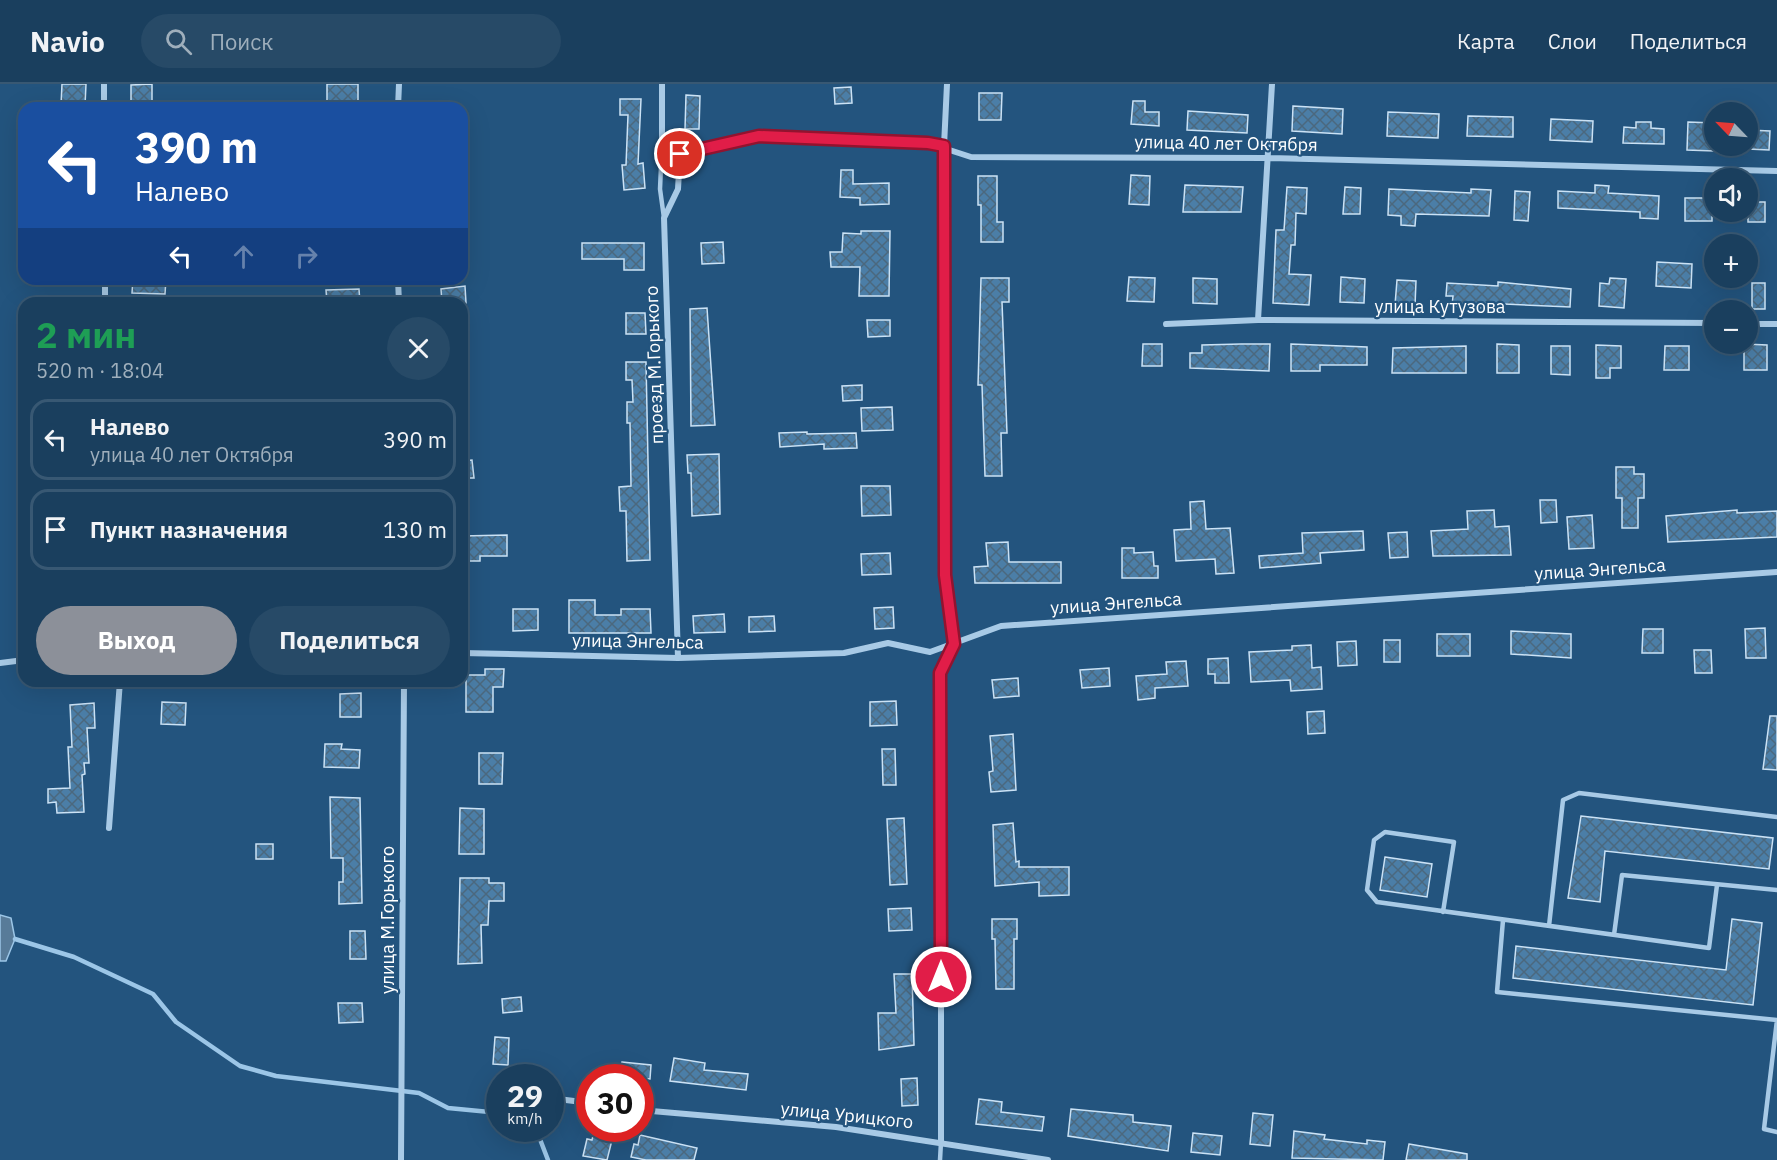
<!DOCTYPE html>
<html lang="ru">
<meta charset="utf-8">
<style>
body{margin:0;font-family:"IBM Plex Sans",sans-serif;background:#274a67;color:#f1f3f6;height:100vh;display:flex;flex-direction:column;font-size:22px;white-space:nowrap}
*{box-sizing:border-box;margin:0}
p{font-size:20px;color:#9fafbc}
.icon{flex:none;width:33px;height:33px;fill:none;stroke:currentColor;stroke-width:2;stroke-linecap:round;stroke-linejoin:round}
.map{position:relative;flex:1;overflow:hidden}
.side{position:absolute;left:18px;top:213px;width:450px;height:390px;display:flex;flex-direction:column;background:#1a3f5e;border-radius:18px;box-shadow:0 6px 24px #0002,0 0 0 2px #385873}
.side>*{flex:none}
.top-card{position:absolute;left:18px;top:18px;width:450px;height:183px;border-radius:18px;box-shadow:0 6px 24px #0002,0 0 0 2px #385873;background:#1a4fa0;color:#fff;overflow:hidden}
.needle{width:39px;rotate:295deg}
.fabs{position:absolute;left:1704px;top:18px;display:grid;gap:12px}
.fabs a{display:grid;place-items:center;width:54px;height:54px;border-radius:50%;background:#1a3f5e;box-shadow:0 6px 24px #0002,0 0 0 2px #385873;font-size:30px}
.speed{position:absolute;left:486px;top:980px;display:flex;gap:12px;font-size:30px;font-weight:700;text-align:center}
.speed>*{display:grid;place-content:center;width:78px;height:78px;border-radius:50%;background:#1a3f5e;box-shadow:0 6px 24px #0002,0 0 0 2px #385873;line-height:1}
.speed small{font-size:15px;font-weight:400}
.speed .limit{border:9px solid #d22;background:#fff;color:#111}
.pin{position:absolute;display:grid;place-items:center;width:51px;height:51px;color:#fff;margin:-26px;border:3px solid #fff;border-radius:50%;box-shadow:0 2px 6px #0007}
.me{position:absolute;width:66px;margin:-33px;rotate:0deg;stroke-linejoin:round;filter:drop-shadow(0 0 4px #0008)}
.turn{display:flex;align-items:center;gap:21px;height:126px;padding:0 18px;font-size:27px}
.turn .icon{width:78px;height:78px;stroke-width:2.5}
.turn b{display:block;font-size:42px;line-height:51px}
.lanes{display:flex;align-items:center;height:57px;padding:0 18px;background:#0003;justify-content:center;gap:30px;direction:ltr}
.lanes .off{opacity:.35}
.round{display:grid;place-items:center;flex:none;width:63px;height:63px;border-radius:32px;background:#274a67}
.head{display:flex;align-items:center;justify-content:space-between;height:102px;padding:0 18px}
h1{font-size:36px;font-weight:700;line-height:45px;color:#1e9e55}
.action{display:flex;gap:12px;margin-top:auto;padding:12px 18px}
.action a{flex:1;height:69px;border-radius:36px;background:#8c9099;color:#fff;font-size:24px;font-weight:700;line-height:69px;text-align:center}
.action a+a{background:#274a67;color:#f1f3f6}
ul{padding:0;list-style:none}
li{display:flex;align-items:center;gap:18px;height:81px;margin:0 12px 9px;padding:0 6px;border:3px solid #385873;border-radius:18px}
li div{flex:1}
li b{display:block;font-size:22px}
li em{font-style:normal}
header{display:flex;align-items:center;gap:36px;box-sizing:border-box;height:84px;padding:0 30px;background:#1a3f5e;border-bottom:2px solid #385873}
header strong{font-size:28px}
nav{display:flex;gap:33px;margin-inline-start:auto;font-size:21px}
.search{width:420px;height:54px;background:#274a67;display:flex;align-items:center;gap:15px;box-sizing:border-box;padding:0 21px;border-radius:33px;color:#9fafbc;font-size:22px}
.map>svg:first-child{display:block}
</style>
<header>
<strong>Navio</strong>
<div class="search"><svg class="icon" aria-label="search" viewBox="0 0 24 24"><circle cx="10" cy="10" r="6"/><path d="M15 15l6 6"/></svg>Поиск</div>
<nav><a>Карта</a><a>Слои</a><a>Поделиться</a></nav>
</header>
<div class="map">
<svg width="1777" height="1076" viewBox="0 0 1777 1076">
<defs>
<pattern id="building-cross-hatch" width="8" height="8" patternUnits="userSpaceOnUse" patternTransform="scale(1.5)"><rect width="8" height="8" fill="#4b7ea7"/><path d="M0 0l8 8M0 8l8-8" fill="none" stroke="#4b687e"/></pattern>
</defs>
<rect width="100%" height="100%" fill="#23547e"/>
<!-- water -->
<path fill="#587b99" stroke="#9cc6e7" stroke-width="1.5" d="M0 831 11 834 15 855 6 877H0Z"/>
<g fill="none" stroke-linecap="round" stroke-linejoin="round">
<!-- stream -->
<path stroke="#9cc6e7" stroke-width="4.5" d="M15 855 74 873 153 910 176 938 240 982 276 992 419 1009 448 1024 500 1029
M527 1044 538 1050 548 1076"/>
</g>
<!-- building -->
<path fill="url(#building-cross-hatch)" stroke="#cbe2f5" stroke-width="1.5" d="M62 0H86L85 22 61 21Z
M152 0V24H131V1Z
M327 0H358V21L327 22Z
M851 3 852 19 835 20 834 4Z
M979 9H1002L1001 36H979Z
M686 11 700 12 699 45H685Z
M620 15H641L638 80 643 79 645 104 624 106 622 81H626L628 31H620Z
M1133 17H1145V28H1159V42L1131 40Z
M1293 22 1343 25 1342 50 1292 47Z
M1188 27 1248 31 1247 49 1187 46Z
M1388 28 1439 30 1438 54 1387 52Z
M1468 32 1513 33V53L1467 52Z
M1551 35 1593 37 1592 58 1550 56Z
M1636 38H1651V44L1664 45V60L1623 59 1624 43 1636 44Z
M1688 38 1714 39V67L1687 66Z
M1748 46 1770 47 1769 66 1748 65Z
M841 86H853V100L889 99V120L860 121V114L840 113Z
M1131 91 1150 92 1149 121 1129 120Z
M978 92H997V138H1003V158H981V121H978Z
M1185 101 1243 103 1241 128H1183Z
M1595 101 1609 102 1608 109 1659 112 1658 135 1640 134V128L1558 124V107L1595 109Z
M1287 103 1307 104 1306 130 1296 129 1295 161H1291L1289 190 1311 191 1309 221 1273 219 1276 146H1284Z
M1345 103 1361 104 1360 130H1343Z
M1389 105 1471 109V105L1491 106 1489 132 1416 130 1415 142 1401 141V132L1388 131Z
M1515 107 1530 108 1528 137 1514 136Z
M1685 114H1712V137H1685Z
M1748 118H1765V138H1748Z
M861 147H890L889 212H859L860 183H831L830 168H842L843 149 861 150Z
M723 158 724 179 702 180 701 159Z
M582 159H644V186H624V175H582Z
M1657 178 1692 180 1691 204 1656 202Z
M1129 193 1155 194 1154 218 1127 217Z
M1341 193 1365 195 1364 219 1340 218Z
M981 194H1009V218H1002L1007 349H1001L1002 392H985L982 301H978Z
M1193 194 1217 195V220L1193 219Z
M1610 194 1626 195 1624 224 1599 222 1600 199 1609 200Z
M133 195H166L165 210 132 209Z
M1397 196 1416 197 1415 222 1395 221Z
M1498 198 1571 205 1570 223 1482 219V224L1452 222 1453 212H1446L1447 199 1498 202Z
M1752 199H1765V225H1752Z
M465 202 466 219H442L441 205Z
M359 205 360 219H327L326 206Z
M707 224 715 341 691 342 690 225Z
M626 229H645L646 250H626Z
M867 236H890V252L868 253Z
M1143 260H1162V282H1142Z
M1241 260H1270L1269 287 1190 284V269H1202V261Z
M1291 260 1367 263V281H1320V287H1291Z
M1497 260 1519 261V289H1497Z
M1744 260 1767 261V286H1744Z
M1596 261 1621 262V284H1610V294H1596Z
M1466 262V289H1392L1393 264Z
M1551 262H1570V291L1551 290Z
M1665 262H1689V286H1664Z
M626 278H646L650 476 627 477 626 427H620L619 403 631 402 630 339H627V318H633L632 296H626Z
M862 301V316L843 317 842 302Z
M892 323 893 346 862 347 861 324Z
M807 348V350L856 349 857 364 824 365V360L780 363 779 349Z
M719 370 720 430 692 432 691 389H688L687 371Z
M472 376 474 394H462V377Z
M1616 383H1634V390H1644V414H1638V444H1622V414H1616Z
M861 402H890L891 431 862 432Z
M1540 416H1556L1557 438 1541 439Z
M1204 417 1206 445 1230 444 1234 489 1216 490 1215 475 1176 477 1174 446 1191 445 1190 418Z
M1494 426 1495 443 1509 442 1511 471 1433 472 1431 447 1468 445 1467 427Z
M1737 426V429L1777 427V453L1668 458 1666 432Z
M1592 431 1594 464 1569 465 1567 433Z
M1363 447 1364 466 1320 469 1321 479 1260 484 1259 472 1303 469 1302 449Z
M1407 448 1408 473 1390 474 1388 449Z
M507 451V472H480V477H462V452Z
M1008 458 1009 478H1061V499H975L974 483 988 482 986 459Z
M1122 464H1134V469L1153 468 1154 482H1158V494H1122Z
M890 469 891 490 862 491 861 470Z
M569 516H595V531H621V525H650L651 549H569Z
M893 523 894 544 875 545 874 524Z
M513 525H538V546L513 547Z
M724 530 725 548 694 549 693 532Z
M774 532 775 547 749 548V533Z
M1765 544 1766 574H1746L1745 545Z
M1643 545H1663V569H1642Z
M1511 547 1571 550V574L1511 570Z
M1437 550H1470V572H1437Z
M1384 556H1400V578H1384Z
M1356 557 1357 581 1338 582 1337 558Z
M1311 561 1312 584 1321 583 1322 605 1291 607 1290 596 1251 598 1249 568 1292 566V562Z
M1694 566H1711L1712 589H1695Z
M1228 574 1229 599H1215V590H1208V575Z
M1186 577 1188 602 1155 604V614L1138 616 1136 592 1167 590 1166 578Z
M1109 584 1110 602 1082 604 1080 586Z
M485 585H504L503 603H493V628H466V591H485Z
M1018 594 1019 612 994 614 992 596Z
M361 609V633H340V610Z
M896 617 897 641 870 642V618Z
M162 618 186 619 185 641 161 640Z
M94 619 95 644H87L89 679H84L85 690 82 691 84 728 57 729 56 718 48 719V705L70 704 68 663H72L70 621Z
M1324 627 1325 649 1308 650 1307 628Z
M1770 632H1777V686L1763 685Z
M1013 650 1016 706 991 708 989 688 993 687 990 652Z
M325 660H342L341 665 360 666 359 684 324 683Z
M882 665H895L896 701H883Z
M479 669H503L502 700H479Z
M330 713 360 714 362 819 339 820V798H343V774H331Z
M460 724 484 725V770H459Z
M1581 732 1773 754 1769 785 1605 767 1600 818 1568 814Z
M904 734 907 800 890 801 887 735Z
M1013 739 1016 778 1019 777V783H1069V811L1039 812V798L995 802 993 741Z
M256 760H273V775H256Z
M1385 773 1432 780 1427 813 1380 806Z
M460 794H489V799H504V817H489L488 841H481L482 879 458 880Z
M911 824 912 846 889 847 888 825Z
M992 835H1017V855H1014V905H996L995 855H992Z
M1732 835 1762 839 1753 921 1513 894 1516 862 1726 886Z
M350 847H365L366 875H350Z
M894 890H912L914 961 879 966 878 929H896Z
M521 913 522 927 503 929 502 915Z
M338 919H362L363 938 339 939Z
M495 953 509 954 508 981 493 980Z
M674 974 705 979 704 986 748 990 746 1006 670 997Z
M622 978 651 981 650 995 620 992Z
M917 994 918 1021 902 1022 901 995Z
M979 1015 1002 1018 1001 1028 1044 1033 1042 1047 976 1040Z
M1071 1025 1133 1031V1038L1171 1042 1168 1067 1068 1052Z
M1253 1029 1273 1031 1270 1062 1250 1060Z
M595 1044 614 1048 607 1076 583 1072 587 1055 592 1056Z
M1294 1047 1325 1051 1324 1055 1367 1060V1056L1385 1058 1383 1076 1292 1074Z
M1193 1049 1222 1052 1220 1071 1191 1068Z
M640 1051 697 1064 694 1076H646L631 1073 634 1060 638 1061Z
M1409 1060 1467 1070V1076H1406Z"/>
<g fill="none" stroke-linecap="round" stroke-linejoin="round">
<!-- service -->
<path stroke="#a8cae6" stroke-width="4.5" d="M662 61 660 105 664 134
M1443 828 1454 758 1385 748 1374 756 1367 806 1377 818 1709 864 1717 801
M1503 836 1497 908 1777 936
M1549 842 1563 716 1579 709 1777 733
M1614 851 1622 791 1777 806
M1777 936 1764 1045 1777 1048
M940 1076 941 1058"/>
<!-- minor -->
<path stroke="#a8cae6" stroke-width="6" d="M104 0V24
M662 0V61L680 70 678 105 664 134 678 574
M398 24 399 0
M680 70 759 52 928 59 971 73 1266 74 1777 87
M398 195 399 219
M105 219V195
M1258 236 1272 0
M1166 240 1258 236 1714 239
M1748 240H1777
M462 569 678 574 844 569 888 559 930 568 1001 542 1777 488
M0 579 24 576
M109 744 120 597
M550 1014 590 1019
M640 1026 836 1043 1048 1076
M941 1057V589L954 560 945 491 944 62 947 0
M401 1076 404 597"/>
</g>
<g fill="none" stroke-linecap="round" stroke-linejoin="round">
<defs>
<path id="route" d="M680 70 759 52 928 59 944 62 945 491 954 560 940 589 941 893"/>
</defs>
<!-- route casing -->
<use href="#route" stroke="#92132f" stroke-width="15"/>
<!-- route -->
<use href="#route" stroke="#e11d48" stroke-width="10"/>
</g>
<g text-anchor="middle" dominant-baseline="central" stroke-width="4.5" stroke-linejoin="round" paint-order="stroke">
<!-- street labels -->
<g font-size="18" fill="#fff" stroke="#23547e">
<text transform="translate(1226 59) rotate(1)">улица 40 лет Октября</text>
<text x="1440" y="222">улица Кутузова</text>
<text transform="translate(654 281) rotate(-92)">проезд М.Горького</text>
<text transform="translate(1600 485) rotate(-4)">улица Энгельса</text>
<text transform="translate(1116 519) rotate(-4)">улица Энгельса</text>
<text transform="translate(638 557) rotate(1)">улица Энгельса</text>
<text transform="translate(387 836) rotate(-90)">улица М.Горького</text>
<text transform="translate(847 1031) rotate(6)">улица Урицкого</text>
</g>
</g>
</svg>
<div class="fabs">
<a><svg class="needle" viewBox="-14 -14 28 28"><path d="M0-13l5 13h-10z" fill="#e53935"/><path d="M0 13l5-13h-10z" fill="#9fafbc"/></svg></a>
<a><svg class="icon" aria-label="sound" viewBox="0 0 24 24"><path d="M4 9h4l5-4v14l-5-4H4zM17 9q2 3 0 6"/></svg></a>
<a>+</a>
<a>−</a>
</div>
<div class="speed"><div>29<small>km/h</small></div><div class="limit">30</div></div>
<div class="pin" style="left:680px;top:70px;background:#d93025"><svg class="icon" aria-label="arrive" viewBox="0 0 24 24"><path d="M6 21V4h12l-3 4 3 4H6"/></svg></div>
<svg class="me" style="left:941px;top:893px" viewBox="-20 -20 40 40"><circle r="17" fill="#e11d48" stroke="#fff" stroke-width="3"/><path d="M0-11L8 9 0 5-8 9z" fill="#fff"/></svg>
<div class="top-card">
<div class="turn"><svg class="icon" aria-label="left" viewBox="0 0 24 24"><path d="M17 20v-9H6M10 6l-5 5 5 5"/></svg><div><b>390 m</b>Налево</div></div>
<div class="lanes"><svg class="icon" aria-label="left" viewBox="0 0 24 24"><path d="M17 20v-9H6M10 6l-5 5 5 5"/></svg><svg class="icon off" aria-label="ahead" viewBox="0 0 24 24"><path d="M12 20V5M6 11l6-6 6 6"/></svg><svg class="icon off" aria-label="right" viewBox="0 0 24 24"><path d="M7 20v-9h11M14 6l5 5-5 5"/></svg></div>
</div>
<section class="side">
<div class="head"><div><h1>2 мин</h1><p>520 m · 18:04</p></div><a class="round"><svg class="icon" aria-label="close" viewBox="0 0 24 24"><path d="M6 6l12 12M18 6L6 18"/></svg></a></div>
<ul>
<li><svg class="icon" aria-label="left" viewBox="0 0 24 24"><path d="M17 20v-9H6M10 6l-5 5 5 5"/></svg><div><b>Налево</b><p>улица 40 лет Октября</p></div><em>390 m</em></li>
<li><svg class="icon" aria-label="arrive" viewBox="0 0 24 24"><path d="M6 21V4h12l-3 4 3 4H6"/></svg><div><b>Пункт назначения</b></div><em>130 m</em></li>
</ul>
<div class="action"><a>Выход</a><a>Поделиться</a></div>
</section>
</div>
